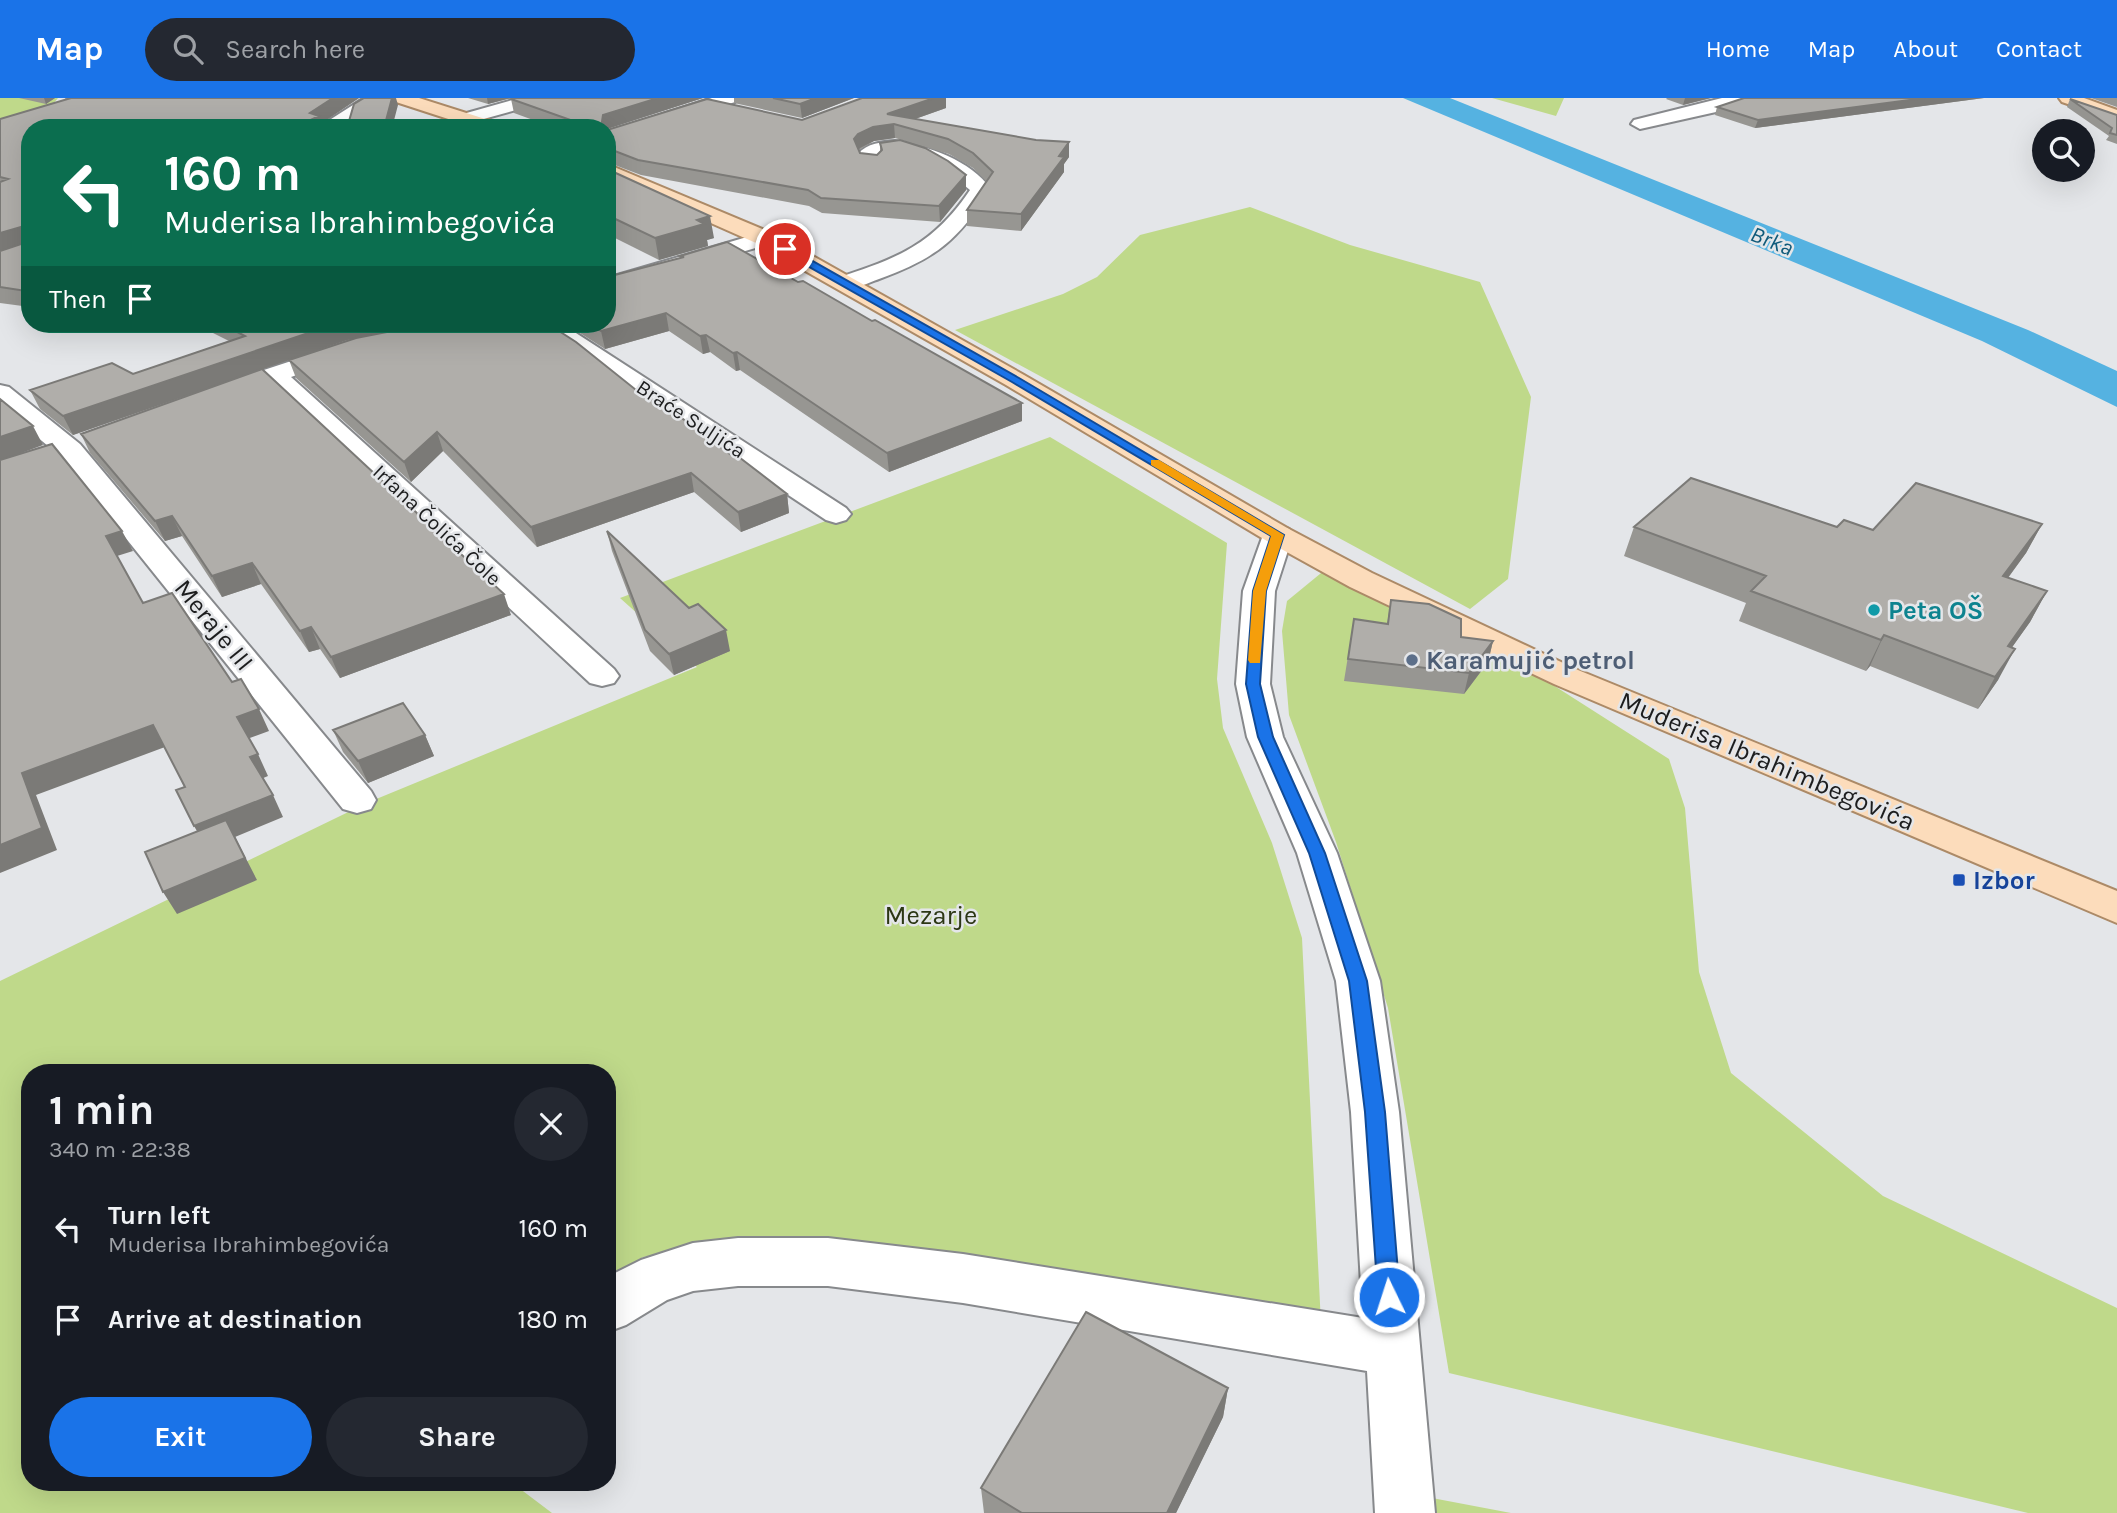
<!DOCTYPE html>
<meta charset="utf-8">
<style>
body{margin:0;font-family:Karla,sans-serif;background:#242831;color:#f1f3f6;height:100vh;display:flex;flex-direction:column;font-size:26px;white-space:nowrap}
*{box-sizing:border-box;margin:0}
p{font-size:23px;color:#9ea1a6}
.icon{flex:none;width:38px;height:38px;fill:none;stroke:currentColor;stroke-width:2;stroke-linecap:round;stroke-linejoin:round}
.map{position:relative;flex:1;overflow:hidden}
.panel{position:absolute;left:21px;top:966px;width:595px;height:427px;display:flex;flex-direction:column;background:#171b24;border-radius:28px;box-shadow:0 7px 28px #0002}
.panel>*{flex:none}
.banner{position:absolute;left:21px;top:21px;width:595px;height:214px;border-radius:28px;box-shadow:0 7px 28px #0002;background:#0b6e4f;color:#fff;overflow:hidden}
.tools{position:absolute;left:2032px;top:21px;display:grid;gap:14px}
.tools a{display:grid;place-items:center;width:63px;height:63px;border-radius:50%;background:#171b24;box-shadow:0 7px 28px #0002;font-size:35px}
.pin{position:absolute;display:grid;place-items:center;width:60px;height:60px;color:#fff;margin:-30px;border:4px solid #fff;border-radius:50%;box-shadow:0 2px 7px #0007}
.me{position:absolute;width:77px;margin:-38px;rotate:356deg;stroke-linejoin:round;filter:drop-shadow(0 0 5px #0008)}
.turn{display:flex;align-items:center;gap:24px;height:147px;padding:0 28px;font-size:32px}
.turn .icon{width:91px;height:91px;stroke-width:2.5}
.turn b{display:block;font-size:49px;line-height:60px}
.then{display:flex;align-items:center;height:66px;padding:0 28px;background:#0003;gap:14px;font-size:26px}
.round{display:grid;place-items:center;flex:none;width:74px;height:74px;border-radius:37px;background:#242831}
.summary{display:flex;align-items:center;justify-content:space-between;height:119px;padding:0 28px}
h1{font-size:42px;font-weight:700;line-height:52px}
.button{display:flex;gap:14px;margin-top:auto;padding:14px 28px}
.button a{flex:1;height:80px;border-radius:42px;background:#1a73e8;color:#fff;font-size:28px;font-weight:700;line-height:80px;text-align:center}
.button a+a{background:#242831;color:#f1f3f6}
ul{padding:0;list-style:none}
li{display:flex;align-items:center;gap:21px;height:91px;padding:0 28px}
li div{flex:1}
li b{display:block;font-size:26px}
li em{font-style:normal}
header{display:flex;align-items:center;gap:42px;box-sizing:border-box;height:98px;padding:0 35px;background:#1a73e8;color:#fff}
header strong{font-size:33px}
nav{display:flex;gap:38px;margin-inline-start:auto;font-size:24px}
.search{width:490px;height:63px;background:#242831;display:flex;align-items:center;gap:18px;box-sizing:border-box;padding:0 24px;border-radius:38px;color:#9ea1a6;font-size:26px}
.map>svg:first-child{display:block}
</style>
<header>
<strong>Map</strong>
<div class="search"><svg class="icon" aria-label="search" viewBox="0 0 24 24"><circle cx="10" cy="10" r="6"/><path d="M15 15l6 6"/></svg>Search here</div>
<nav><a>Home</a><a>Map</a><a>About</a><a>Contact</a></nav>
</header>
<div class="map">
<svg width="2117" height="1415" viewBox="0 0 2117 1415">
<rect width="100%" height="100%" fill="#e4e6e9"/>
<!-- green -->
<path fill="#bfd98a" d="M0 0H58L53 6 0 25Z
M1492 0H1564L1556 18Z
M1250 109 1350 147 1480 184 1531 299 1508 481 1470 511 955 232 1063 196 1097 179 1140 137Z
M1050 339 1227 445 1217 581 1223 630 1272 745 1302 840 1321 1226 758 1145 643 1159 607 1180V975H30V1384H511L552 1415H0V883L369 704 697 569 620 500Z
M1326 471 1520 566 1669 661 1685 710 1699 874 1731 975 1883 1098 2117 1210V1415H2028L1449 1275 1388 910 1336 744 1289 617 1282 533 1287 503Z
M1432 1400 1511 1415H1433Z"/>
<!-- water -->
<path fill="#55b2e1" d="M1403 0H1450L2028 232 2117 273V309L1982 243Z"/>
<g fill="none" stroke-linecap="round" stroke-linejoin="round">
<defs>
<path id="minor" d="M364 0H385L339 30H317Z
M520 0H548L545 4 469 25 460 20 463 16Z
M712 0H738L735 4 607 45V34Z
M1722 0H1748L1745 4 1716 14 1640 31 1631 26 1634 22Z
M895 43C929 48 970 62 991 91 958 142 937 160 879 181 866 186 851 193 837 190L834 185 837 180C898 160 933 147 970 92 948 72 908 44 877 58L881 65 878 69H864L858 56C867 45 882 44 895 43Z
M764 134 772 135 775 140 772 145 607 194V180Z
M534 226H562L846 410 851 416 846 422 836 425 826 422 538 231Z
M343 246 352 248 355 253 352 258 291 279 614 571 619 578 614 585 602 588 590 585 270 287 218 304 209 302 205 296 209 290Z
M0 287 9 289 80 346 371 693 376 702 371 711 357 715 343 711 60 358 0 308Z
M1278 428 1289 431 1293 437 1275 493 1270 586 1283 639 1337 755 1380 883 1399 1014 1435 1415H1375L1367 1273 963 1205 828 1188H738L693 1193 667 1202 626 1227 607 1234V1179L641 1162 693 1145 738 1140H828L963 1156 1363 1220 1351 1014 1336 883 1297 755 1247 639 1236 586 1243 493 1263 437 1267 431Z"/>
<path id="major" d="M393 0H419L501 26 504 30H476L396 4Z
M2059 0H2084L2117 12V23L2062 4Z
M607 66 772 135 1024 277 1289 431 1372 475 1578 572 2117 793V825L1554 586 1350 489 1267 443 1006 287 756 145 607 79Z"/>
</defs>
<!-- minor casing -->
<use href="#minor" stroke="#87898c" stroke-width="4"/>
<!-- major casing -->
<use href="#major" stroke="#ac8a67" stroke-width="4"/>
<!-- minor -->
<use href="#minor" fill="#fff" fill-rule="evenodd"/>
<!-- major -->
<use href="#major" fill="#fcdcbb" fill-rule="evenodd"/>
</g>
<!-- wall -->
<path fill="#979692" d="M19 0H55L46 6Z
M65 0H359L322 25 30 30V209L0 205V21L66 2Z
M468 0H511L488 6Z
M703 0 607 31V30H555L514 15 511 1Z
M734 0H854L802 20 734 5Z
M1667 0H1711L1683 7 1666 1Z
M1984 0 1755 30 1715 17 1717 9Z
M2091 0H2117V9Z
M2070 1 2117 17V46L2106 42 2109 38 2067 9Z
M946 10 915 21 1069 59 1064 66V74L1021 133 967 128V112L986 83 973 70 949 56 895 40 874 43 859 52 860 55 877 57 880 53V45L966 92 940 124 822 115 809 108 641 77 607 64V32L802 22Z
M607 71 714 140 707 142 708 148 659 162 607 136Z
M680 158 1022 323 889 374 740 272 736 273 710 254 703 256 669 233 605 251 566 226H607L680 160Z
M209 226H427L641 296 787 396 789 415 741 434 694 394 537 449 443 353 411 384 296 280 289 262 356 240 347 242 73 337 40 311 30 292 133 276 229 243 213 235Z
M81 336 511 517 340 580 320 551 309 554 261 486 222 499 182 438 165 443 90 355Z
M2042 426 2026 455 2008 480 2047 493 2030 524 2012 549 1998 582 1978 611 1870 568 1866 573 1739 523 1746 505 1624 458 1634 429 1873 432Z
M607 433 689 510 730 553 674 577 650 553 612 453Z
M1391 502 1461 539 1493 543 1488 564 1464 596 1344 583 1354 521 1387 526Z
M333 632 425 637 434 658 368 685 343 654Z
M1228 1290 1223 1319 1176 1415H984L981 1390Z"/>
<!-- shaded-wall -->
<path fill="#7b7a77" d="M44 0H55L46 6Z
M333 0H359L322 25 323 30H294L310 15Z
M392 0H396L398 7 392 30H384Z
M487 0H511L488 6Z
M658 0H703L607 31V30H601L603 17Z
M816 0H854L802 20 800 6Z
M934 0H946V10L898 27 894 26 895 40 874 43 860 50 855 56 854 41 858 36 887 16Z
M1685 0H1711L1683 7Z
M1925 0H1984L1755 30 1758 22Z
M1069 44V59L1064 66V74L1021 133V116Z
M966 77V92L940 124 939 108Z
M710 118 714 140 707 142 708 148 659 162 655 140 697 122Z
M24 128 30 144 0 154V135Z
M666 215 669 233 605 251 601 233Z
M335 226H427L347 242 73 337 63 318Z
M706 237 710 254 703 256 700 238Z
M737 254 740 272 736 273 733 255Z
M1022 305V323L889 374 887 355Z
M33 328 43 347 0 363V339Z
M437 334 443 353 411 384 404 364Z
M691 375 694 394 537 449 531 429Z
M787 396 789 415 741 434 738 414Z
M172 418 182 438 165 443 155 423Z
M2042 426 2026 455 1987 508 2003 478Z
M122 433 133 453 117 458 106 438Z
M252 465 261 486 222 499 212 478Z
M2047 493 2030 524 1991 579 2008 548Z
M504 496 511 517 340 580 331 559Z
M311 529 320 551 309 554 300 533Z
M726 532 730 553 674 577 669 556Z
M1884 537 1870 568 1866 573 1881 542Z
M1493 543 1488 564 1464 596 1469 575Z
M2015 551 1998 582 1978 611 1995 579Z
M259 611 269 633 247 641 237 619Z
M153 627 165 649 36 697 57 752 0 775V747L22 675Z
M425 637 434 658 368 685 358 663Z
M258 656 268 678 261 681 250 659Z
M273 697 283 719 235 739 257 782 177 816 163 794 207 750 194 728Z
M1228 1290 1223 1319 1176 1415H1167Z"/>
<!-- building -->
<path fill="#b0aeaa" stroke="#7b7a77" stroke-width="2" d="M71 0H333L310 15 319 18 294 30H30V191L26 193 0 189V153L24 145V128L0 135V84L8 81 0 79V21Z
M364 0H392L384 30H347L354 6Z
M515 0H658L603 17 601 30H593L511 1Z
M773 0H816L800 6Z
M862 0H934L887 16 1036 42 1069 44 1059 58 1064 59 1021 116 967 112 993 74 973 55 948 41 894 26 873 29 858 36 854 41 860 55 877 57 882 52 880 45 900 42 925 50 948 63 966 77 939 108 821 100 808 92 638 62 607 50V32L707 1 802 22Z
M1744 0H1925L1758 22 1717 9Z
M2070 1 2117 17V37L2110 35 2112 30Z
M607 71 710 118 697 122 704 126 655 140 607 117Z
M727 144 798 184 803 183 872 223 875 222 1022 305 887 355 737 254 733 255 706 237 700 238 666 215 601 233 590 226H607V179L684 159 680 158Z
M222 226H335L63 318 30 292 112 265 133 276 245 238Z
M428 226H548L576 244 641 296 644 295 668 314 671 312 731 357 735 356 787 396 738 414 691 375 531 429 437 334 404 364 289 262 356 240Z
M262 271 504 496 331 559 311 529 300 533 252 465 212 478 172 418 155 423 81 336Z
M0 301 33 328 0 339Z
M52 346 122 433 106 438 143 505 172 495 232 584 241 581 259 611 237 619 258 656 250 659 273 697 194 728 176 692 185 689 153 627 22 675 42 730 0 747V362Z
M1691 380 1837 429 1844 422 1873 432 1916 385 2042 426 2003 478 2047 493 2008 548 2015 551 1995 579 1884 537 1881 542 1751 493 1766 478 1634 429Z
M607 433 689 510 698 506 726 532 669 556 645 532Z
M1391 502 1429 506 1461 521V539L1493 543 1469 575 1348 561 1354 521 1388 526Z
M403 605 425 637 358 663 333 632Z
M226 722 245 760 163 794 145 754Z
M1086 1214 1228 1290 1167 1415H1022L981 1390Z"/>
<!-- route -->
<path fill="#1a73e8" stroke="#114b97" stroke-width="2" d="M781 149H788L1019 280 1284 437 1266 493 1260 586 1273 639 1325 755 1367 883 1385 1014 1400 1199 1397 1206 1389 1209 1381 1206 1378 1199 1365 1014 1349 883 1309 755 1258 639 1246 586 1253 493 1271 438 1012 284 781 153Z"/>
<!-- slow -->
<path fill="#f59e0b" d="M1151 362H1159L1284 437 1266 493 1260 565H1250L1248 562 1253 493 1271 438 1151 367Z"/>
<!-- markers -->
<circle fill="#0f9aa8" stroke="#e4e6e9" stroke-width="2.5" cx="1874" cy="512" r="7"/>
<circle fill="#5c6f8a" stroke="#e4e6e9" stroke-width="2.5" cx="1412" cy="562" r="7"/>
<rect fill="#1a4fb4" stroke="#e4e6e9" stroke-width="2.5" x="1952" y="775" width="14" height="14" rx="3.5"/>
<g text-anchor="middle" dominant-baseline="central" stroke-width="5" stroke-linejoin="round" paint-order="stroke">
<!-- far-street labels -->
<g font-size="21" fill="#1c1d1e" stroke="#e4e6e9">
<text transform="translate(691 321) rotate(33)">Braće Suljića</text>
<text transform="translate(437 427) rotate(43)">Irfana Čolića Čole</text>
</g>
<!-- far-water labels -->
<g font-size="23" font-style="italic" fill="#105a7a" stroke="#e4e6e9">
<text transform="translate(1772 143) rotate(22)">Brka</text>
</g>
<!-- culture labels -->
<g font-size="26" font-weight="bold" fill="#0d838f" stroke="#e4e6e9" text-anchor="start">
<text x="1888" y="512">Peta OŠ</text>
</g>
<!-- street labels -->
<g font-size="26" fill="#1c1d1e" stroke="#e4e6e9">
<text transform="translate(214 527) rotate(51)">Meraje III</text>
<text transform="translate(1767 663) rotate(23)">Muderisa Ibrahimbegovića</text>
</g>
<!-- service labels -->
<g font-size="26" font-weight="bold" fill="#4e5e75" stroke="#e4e6e9" text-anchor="start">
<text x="1426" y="562">Karamujić petrol</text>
</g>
<!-- transit labels -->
<g font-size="26" font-weight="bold" fill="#164399" stroke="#e4e6e9" text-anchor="start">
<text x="1973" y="782">Izbor</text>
</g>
<!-- park labels -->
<g font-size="26" fill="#2c3714" stroke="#e4e6e9">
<text x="931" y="817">Mezarje</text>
</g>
</g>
</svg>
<div class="tools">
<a><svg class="icon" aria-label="search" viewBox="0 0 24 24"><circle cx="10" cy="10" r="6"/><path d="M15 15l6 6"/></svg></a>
</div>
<div class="pin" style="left:785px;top:151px;background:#d93025"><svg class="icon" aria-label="arrive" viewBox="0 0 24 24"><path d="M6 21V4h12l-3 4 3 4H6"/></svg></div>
<svg class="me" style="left:1389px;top:1199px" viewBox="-20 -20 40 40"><circle r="17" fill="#1a73e8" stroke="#fff" stroke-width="3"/><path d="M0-11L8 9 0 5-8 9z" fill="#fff"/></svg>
<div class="banner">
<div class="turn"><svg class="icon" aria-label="left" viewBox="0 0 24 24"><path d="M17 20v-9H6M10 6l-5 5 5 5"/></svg><div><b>160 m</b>Muderisa Ibrahimbegovića</div></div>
<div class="then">Then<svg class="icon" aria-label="arrive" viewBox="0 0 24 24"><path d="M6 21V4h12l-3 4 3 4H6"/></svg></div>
</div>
<section class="panel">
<div class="summary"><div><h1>1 min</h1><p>340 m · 22:38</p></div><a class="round"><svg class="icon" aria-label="close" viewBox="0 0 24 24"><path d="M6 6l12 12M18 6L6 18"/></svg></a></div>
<ul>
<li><svg class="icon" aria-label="left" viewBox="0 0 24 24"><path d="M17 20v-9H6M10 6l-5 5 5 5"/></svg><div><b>Turn left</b><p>Muderisa Ibrahimbegovića</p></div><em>160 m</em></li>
<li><svg class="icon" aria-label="arrive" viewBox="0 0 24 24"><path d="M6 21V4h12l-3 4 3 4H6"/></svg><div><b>Arrive at destination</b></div><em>180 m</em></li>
</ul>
<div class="button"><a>Exit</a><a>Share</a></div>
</section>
</div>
